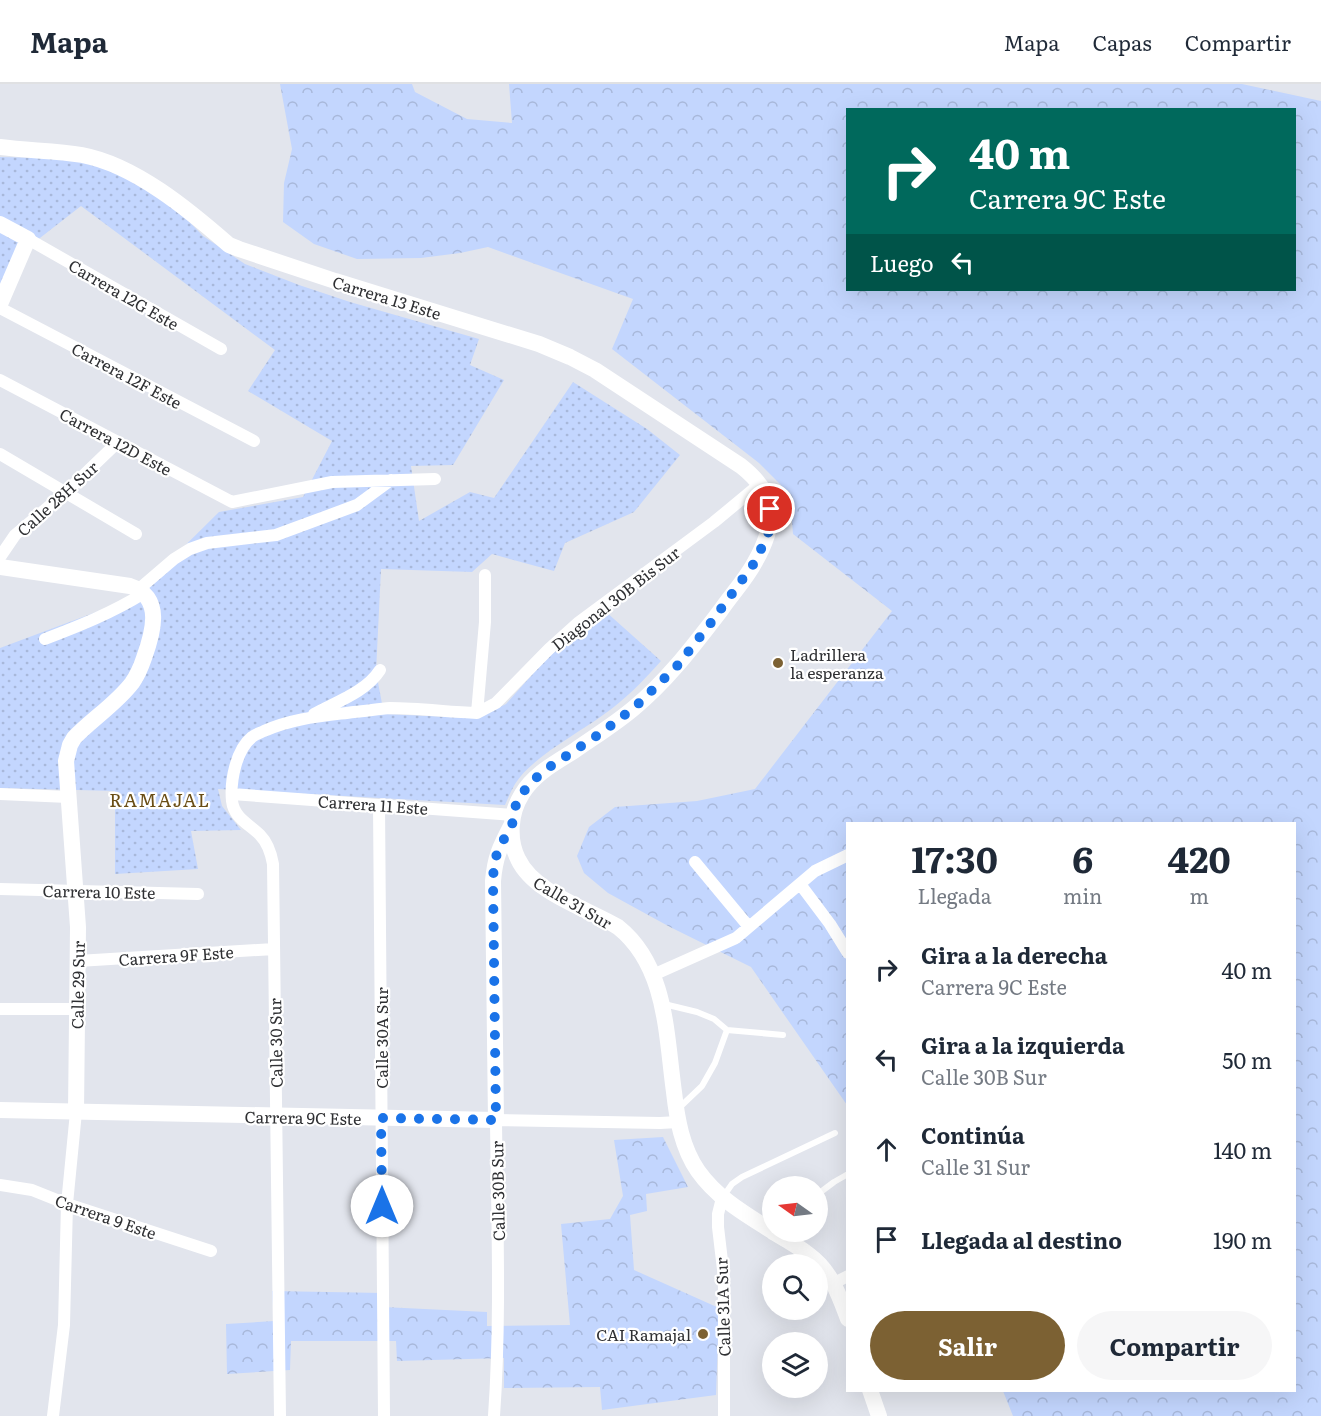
<!DOCTYPE html>
<html lang="es">
<meta charset="utf-8">
<style>
body{margin:0;font-family:Literata,serif;background:#f6f6f7;color:#1f2937;height:100vh;display:flex;flex-direction:column;font-size:22px;white-space:nowrap}
*{box-sizing:border-box;margin:0}
p{font-size:20px;color:#747a83}
.icon{flex:none;width:33px;height:33px;fill:none;stroke:currentColor;stroke-width:2;stroke-linecap:round;stroke-linejoin:round}
.map{position:relative;flex:1;overflow:hidden}
.side{position:absolute;left:846px;top:738px;width:450px;height:570px;display:flex;flex-direction:column;background:#fff;border-radius:0px;box-shadow:0 6px 24px #0002}
.side>*{flex:none}
.guide{position:absolute;left:846px;top:24px;width:450px;height:183px;border-radius:0px;box-shadow:0 6px 24px #0002;background:#00695c;color:#fff;overflow:hidden}
.needle{width:39px;rotate:284deg}
.buttons{position:absolute;left:762px;top:1092px;display:grid;gap:12px}
.buttons a{display:grid;place-items:center;width:66px;height:66px;border-radius:50%;background:#fff;box-shadow:0 6px 24px #0002;font-size:30px}
.pin{position:absolute;display:grid;place-items:center;width:51px;height:51px;color:#fff;margin:-26px;border:3px solid #fff;border-radius:50%;box-shadow:0 2px 6px #0007}
.me{position:absolute;width:66px;margin:-33px;rotate:0deg;stroke-linejoin:round;filter:drop-shadow(0 0 4px #0008)}
.turn{display:flex;align-items:center;gap:21px;height:126px;padding:0 24px;font-size:27px}
.turn .icon{width:78px;height:78px;stroke-width:2.5}
.turn b{display:block;font-size:42px;line-height:51px}
.then{display:flex;align-items:center;height:57px;padding:0 24px;background:#0003;gap:12px;font-size:22px}
.eta{display:flex;justify-content:space-evenly;align-items:center;height:102px;text-align:center}
.eta b{font-size:36px;font-weight:700;line-height:42px}
.cta{display:flex;gap:12px;margin-top:auto;padding:12px 24px}
.cta a{flex:1;height:69px;border-radius:36px;background:#7c6133;color:#fff;font-size:24px;font-weight:700;line-height:69px;text-align:center}
.cta a+a{background:#f6f6f7;color:#1f2937}
ul{padding:0;list-style:none}
li{display:flex;align-items:center;gap:18px;height:90px;padding:0 24px}
li div{flex:1}
li b{display:block;font-size:22px}
li em{font-style:normal}
header{display:flex;align-items:center;gap:36px;box-sizing:border-box;height:84px;padding:0 30px;background:#fff;border-bottom:2px solid #e0e1e3}
header strong{font-size:28px}
nav{display:flex;gap:33px;margin-inline-start:auto;font-size:21px}
.map>svg:first-child{display:block}
</style>
<header>
<strong>Mapa</strong>
<nav><a>Mapa</a><a>Capas</a><a>Compartir</a></nav>
</header>
<div class="map">
<svg width="1321" height="1332" viewBox="0 0 1321 1332">
<defs>
<pattern id="grass-dots" width="8" height="8" patternUnits="userSpaceOnUse" patternTransform="scale(1.5)"><rect width="8" height="8" fill="#c3d6fe"/><path d="M2 2h.1M6 6h.1" fill="none" stroke="#a8b8da" stroke-width="1.8" stroke-linecap="round"/></pattern>
<pattern id="forest-crowns" width="20" height="18" patternUnits="userSpaceOnUse" patternTransform="scale(1.5)"><rect width="20" height="18" fill="#c3d6fe"/><path d="M2 6a3 3 0 1 1 6 0M12 15a3 3 0 1 1 6 0" fill="none" stroke="#a8b8da"/></pattern>
</defs>
<rect width="100%" height="100%" fill="#e2e5ed"/>
<!-- grass -->
<path fill="url(#grass-dots)" d="M0 73 80 75 112 84 174 122 203 152 245 180 299 201 350 218 479 255 470 281 504 296 453 381 411 382 419 437 470 408 494 414 573 298 647 345 680 371 634 428 565 459 554 487 492 470 472 488 381 485 376 588 384 630 471 634 482 632 506 620 546 575 605 527 661 577C643 597 625 616 603 631 577 650 531 674 515 700 511 707 508 714 505 721L218 705 222 722 241 746 191 747 198 785 115 790V707L0 704V564L131 515 219 428 303 413 332 357 248 307 275 266 81 122 13 175 0 207Z"/>
<!-- forest -->
<path fill="url(#forest-crowns)" fill-rule="evenodd" d="M280 0H412L415 8 467 35 512 39 509 0H1242L1321 17V1332H1013L1003 1307 1294 1306V740H848L847 1021 751 883 670 843 608 809 584 789 577 772 589 743 615 723 697 717 755 705 892 527 793 450 791 427 782 402 759 379 612 265 633 215 488 163 460 169 421 174 357 175 314 160 283 138 284 99 292 65ZM848 26H1294V206H848Z
M663 1053 688 1103 646 1110 647 1127 630 1131 634 1186 719 1224 716 1311 602 1326 600 1303 504 1304V1274L397 1277 396 1257H291L290 1286 227 1290 226 1240 274 1237 272 1207 383 1209V1223L487 1228V1242L570 1241 561 1140 610 1135 623 1112 614 1056Z"/>
<g fill="none" stroke-linecap="round" stroke-linejoin="round">
<!-- lane -->
<path stroke="#fff" stroke-width="6" d="M664 920 697 928 714 935 727 946 783 951
M680 1023 702 1002 715 979 727 946
M818 1110 834 1098 848 1090
M723 1113 732 1100 742 1093 835 1049"/>
<!-- street -->
<path stroke="#fff" stroke-width="12" d="M28 155 221 265
M0 224 254 357
M0 296 232 418 332 398 435 395
M0 370 136 450
M0 473 15 451 66 408 118 358
M139 505 174 475 190 465 207 459 276 451 357 421 391 396
M45 555C79 542 112 529 144 509
M477 629 485 538V491
M314 630C336 618 366 608 380 586
M0 710 68 713
M232 710 513 731
M379 721 384 1332
M695 778 749 843
M800 800 830 840 848 869
M0 805 198 810
M78 877 274 865
M653 891 736 854 815 787 848 771
M0 925H77
M0 1101 32 1106 67 1120 211 1167
M722 1114 718 1130V1143L724 1194V1332
M834 1199 848 1192
M53 1332 64 1241 67 1120 76 1028
M280 1332 273 780C271 769 268 759 260 751 249 740 234 734 232 717 230 697 236 666 252 653 256 650 260 649 264 647 293 634 323 632 354 628 366 627 378 625 390 624 419 624 448 628 477 629L496 619 549 565 579 538 714 438 760 400
M494 1332C501 1234 497 1135 496 1036L660 1039 678 1038"/>
<!-- secondary -->
<path stroke="#fff" stroke-width="16" d="M0 63C27 67 55 66 82 71 135 81 189 126 229 161L239 165 335 197 539 260 570 273 595 286 741 382C755 393 768 407 770 426 772 444 764 462 755 478 746 495 732 510 721 526 694 561 668 596 634 624 615 640 594 653 574 667 555 679 534 690 522 710 510 729 508 755 518 775 534 809 586 824 618 843 667 882 666 951 674 1008 677 1035 682 1064 698 1087 717 1114 745 1130 772 1147
M0 140 28 155 0 220
M0 483 130 502C164 513 153 549 144 574 141 583 137 592 132 599 116 620 92 635 74 654L70 661 66 677 78 843 76 1028
M0 1026 496 1036 493 797C495 773 500 763 511 742
M773 1148C785 1155 798 1162 809 1171 831 1187 839 1211 848 1235
M870 1306 879 1332"/>
</g>
<g fill="none" stroke-linecap="round" stroke-linejoin="round">
<!-- route -->
<path stroke="#1a73e8" stroke-width="10" stroke-dasharray="0 18" d="M382 1122 381 1034 496 1036 493 797 494 778 500 762 512 741 516 720 528 701 545 686 601 649 635 623 677 582 710 540 755 478 768 450 770 439V425"/>
</g>
<!-- markers -->
<g fill="#7c6133" stroke="#fff" stroke-width="2">
<circle cx="778" cy="579" r="6"/>
<circle cx="703" cy="1250" r="6"/>
</g>
<g text-anchor="middle" dominant-baseline="central" stroke-width="4.5" stroke-linejoin="round" paint-order="stroke">
<!-- street labels -->
<g font-size="16" fill="#2f3033" stroke="#fff">
<text transform="translate(124 210) rotate(30)">Carrera 12G Este</text>
<text transform="translate(387 213) rotate(17)">Carrera 13 Este</text>
<text transform="translate(127 291) rotate(28)">Carrera 12F Este</text>
<text transform="translate(116 357) rotate(28)">Carrera 12D Este</text>
<text transform="translate(57 414) rotate(-42)">Calle 28H Sur</text>
<text transform="translate(615 514) rotate(-38)">Diagonal 30B Bis Sur</text>
<text transform="translate(373 720) rotate(4)">Carrera 11 Este</text>
<text transform="translate(99 807) rotate(1)">Carrera 10 Este</text>
<text transform="translate(573 818) rotate(30)">Calle 31 Sur</text>
<text transform="translate(176 871) rotate(-4)">Carrera 9F Este</text>
<text transform="translate(77 901) rotate(-89)">Calle 29 Sur</text>
<text transform="translate(381 954) rotate(-90)">Calle 30A Sur</text>
<text transform="translate(275 959) rotate(-91)">Calle 30 Sur</text>
<text transform="translate(303 1033) rotate(1)">Carrera 9C Este</text>
<text transform="translate(497 1107) rotate(-91)">Calle 30B Sur</text>
<text transform="translate(106 1132) rotate(19)">Carrera 9 Este</text>
<text transform="translate(722 1223) rotate(-92)">Calle 31A Sur</text>
</g>
<!-- poi labels -->
<g font-size="16" fill="#2f3033" stroke="#fff" text-anchor="start">
<text x="790" y="570">Ladrillera<tspan x="790" dy="18">la esperanza</tspan></text>
<text x="691" y="1250" text-anchor="end">CAI Ramajal</text>
</g>
<!-- neighbourhood labels -->
<g font-size="18" letter-spacing="1.5" fill="#6a4e16" stroke="#fff">
<text x="160" y="715">RAMAJAL</text>
</g>
</g>
</svg>
<div class="buttons">
<a><svg class="needle" viewBox="-14 -14 28 28"><path d="M0-13l5 13h-10z" fill="#e53935"/><path d="M0 13l5-13h-10z" fill="#747a83"/></svg></a>
<a><svg class="icon" aria-label="search" viewBox="0 0 24 24"><circle cx="10" cy="10" r="6"/><path d="M15 15l6 6"/></svg></a>
<a><svg class="icon" aria-label="layers" viewBox="0 0 24 24"><path d="M12 4l9 5-9 5-9-5zM3 14l9 5 9-5"/></svg></a>
</div>
<div class="pin" style="left:770px;top:425px;background:#d93025"><svg class="icon" aria-label="arrive" viewBox="0 0 24 24"><path d="M6 21V4h12l-3 4 3 4H6"/></svg></div>
<svg class="me" style="left:382px;top:1122px" viewBox="-20 -20 40 40"><circle r="19" fill="#fff"/><path d="M0-13L10 11 0 6-10 11z" fill="#1a73e8"/></svg>
<div class="guide">
<div class="turn"><svg class="icon" aria-label="right" viewBox="0 0 24 24"><path d="M7 20v-9h11M14 6l5 5-5 5"/></svg><div><b>40 m</b>Carrera 9C Este</div></div>
<div class="then">Luego<svg class="icon" aria-label="left" viewBox="0 0 24 24"><path d="M17 20v-9H6M10 6l-5 5 5 5"/></svg></div>
</div>
<section class="side">
<div class="eta">
<div><b>17:30</b><p>Llegada</p></div>
<div><b>6</b><p>min</p></div>
<div><b>420</b><p>m</p></div>
</div>
<ul>
<li><svg class="icon" aria-label="right" viewBox="0 0 24 24"><path d="M7 20v-9h11M14 6l5 5-5 5"/></svg><div><b>Gira a la derecha</b><p>Carrera 9C Este</p></div><em>40 m</em></li>
<li><svg class="icon" aria-label="left" viewBox="0 0 24 24"><path d="M17 20v-9H6M10 6l-5 5 5 5"/></svg><div><b>Gira a la izquierda</b><p>Calle 30B Sur</p></div><em>50 m</em></li>
<li><svg class="icon" aria-label="ahead" viewBox="0 0 24 24"><path d="M12 20V5M6 11l6-6 6 6"/></svg><div><b>Continúa</b><p>Calle 31 Sur</p></div><em>140 m</em></li>
<li><svg class="icon" aria-label="arrive" viewBox="0 0 24 24"><path d="M6 21V4h12l-3 4 3 4H6"/></svg><div><b>Llegada al destino</b></div><em>190 m</em></li>
</ul>
<div class="cta"><a>Salir</a><a>Compartir</a></div>
</section>
</div>
